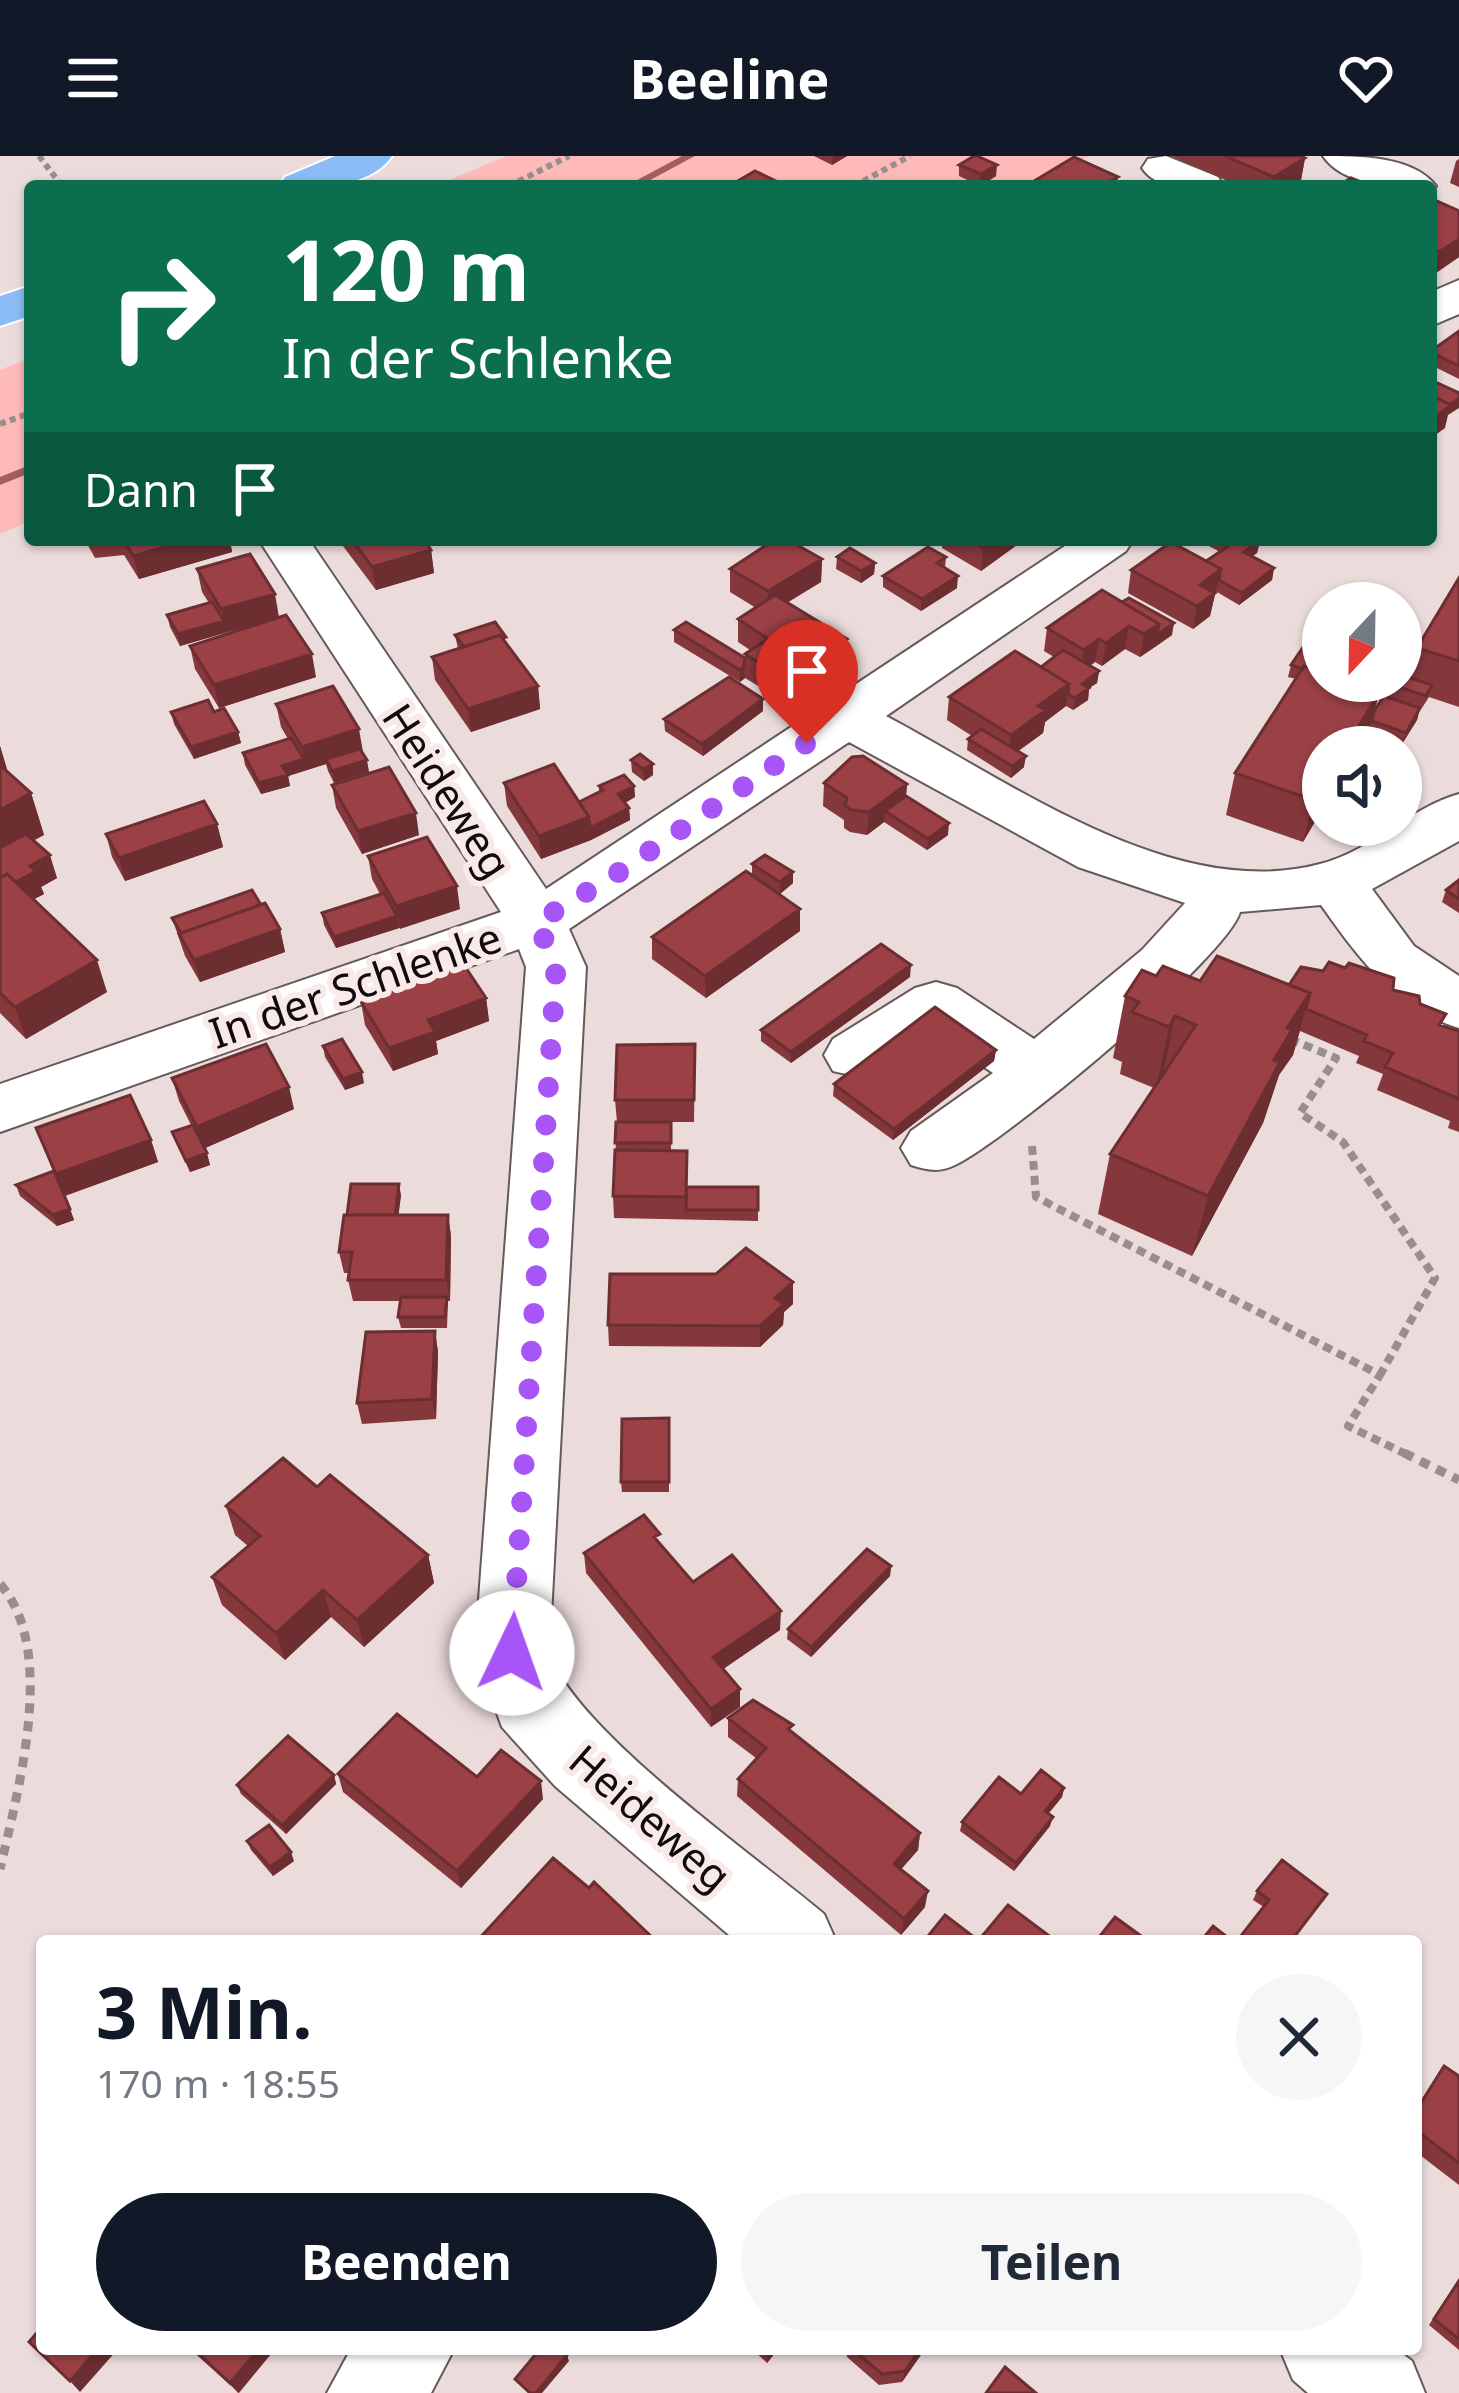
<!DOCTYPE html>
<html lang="de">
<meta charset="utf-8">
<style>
body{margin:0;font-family:"Noto Sans",sans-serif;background:#f6f6f7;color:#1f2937;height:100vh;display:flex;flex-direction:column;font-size:45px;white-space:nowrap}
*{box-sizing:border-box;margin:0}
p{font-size:39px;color:#747a83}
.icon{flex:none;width:66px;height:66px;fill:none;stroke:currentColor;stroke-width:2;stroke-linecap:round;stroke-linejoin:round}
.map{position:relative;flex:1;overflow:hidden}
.sheet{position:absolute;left:36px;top:1779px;width:1386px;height:420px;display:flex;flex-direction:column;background:#fff;border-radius:12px;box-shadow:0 3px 9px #0004}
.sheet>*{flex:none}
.hud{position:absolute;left:24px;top:24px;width:1413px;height:366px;border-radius:12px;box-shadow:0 3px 9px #0004;background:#0b6e4f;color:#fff;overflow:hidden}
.needle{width:78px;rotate:202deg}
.controls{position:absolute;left:1302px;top:426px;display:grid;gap:24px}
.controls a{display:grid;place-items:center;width:120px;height:120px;border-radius:50%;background:#fff;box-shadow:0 3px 9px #0004;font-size:60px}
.pin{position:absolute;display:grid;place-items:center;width:102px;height:102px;color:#fff;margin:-123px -51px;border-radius:50% 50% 50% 0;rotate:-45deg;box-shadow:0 0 12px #0007}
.pin .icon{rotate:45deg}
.me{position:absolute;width:132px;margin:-66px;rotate:3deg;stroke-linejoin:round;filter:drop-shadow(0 0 9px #0008)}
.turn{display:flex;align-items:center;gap:42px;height:252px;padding:0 60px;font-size:54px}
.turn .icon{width:156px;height:156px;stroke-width:2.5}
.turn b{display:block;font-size:84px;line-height:102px}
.then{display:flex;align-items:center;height:114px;padding:0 60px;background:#0003;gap:24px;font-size:45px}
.round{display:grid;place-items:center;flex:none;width:126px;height:126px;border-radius:63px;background:#f6f6f7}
.head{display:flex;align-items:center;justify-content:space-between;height:204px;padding:0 60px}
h1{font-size:72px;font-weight:700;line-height:90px;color:#111827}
.cta{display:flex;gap:24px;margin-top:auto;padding:24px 60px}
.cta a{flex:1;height:138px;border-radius:72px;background:#111827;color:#fff;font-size:48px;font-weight:700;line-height:138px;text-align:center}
.cta a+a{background:#f6f6f7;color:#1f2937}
header{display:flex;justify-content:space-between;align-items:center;height:156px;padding:0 60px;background:#111827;color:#fff;font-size:54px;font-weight:700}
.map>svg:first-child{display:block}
</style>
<header><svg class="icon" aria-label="menu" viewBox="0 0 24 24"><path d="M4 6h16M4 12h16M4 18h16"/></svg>Beeline<svg class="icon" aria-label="heart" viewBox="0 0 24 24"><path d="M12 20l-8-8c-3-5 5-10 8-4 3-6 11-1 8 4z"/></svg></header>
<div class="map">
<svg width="1459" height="2237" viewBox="0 0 1459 2237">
<rect width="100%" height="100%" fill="#ebdcdb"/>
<!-- green -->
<path fill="#febab9" d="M506 0H1089L1028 30H435Z
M30 202V365L0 378V214Z"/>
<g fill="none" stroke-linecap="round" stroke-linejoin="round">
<!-- stream -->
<path fill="#a35e5e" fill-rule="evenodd" d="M682 0H695L639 30H626Z
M30 309V317L0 329V321Z"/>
<defs>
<path id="minor" d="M1166 0 1218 21 1224 30C1197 30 1160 38 1142 12L1148 3Z
M1323 0C1359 0 1413 0 1436 30L1431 38V30C1397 30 1345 32 1323 0Z
M1459 124V158L1431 170V136Z
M259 384H309L546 733 1074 384H1133L1126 395 886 560C1011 626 1174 747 1320 708 1372 695 1409 652 1459 638V685L1372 733 1414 790 1459 820V872C1395 853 1358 801 1321 749L1240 756C1226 803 1005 985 955 1009 939 1017 927 1014 911 1009L901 992 911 975 993 917 935 878C902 899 873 927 833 915L824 899 833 883 915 832 936 826 957 832 1034 883 1142 794 1185 747 1078 711 849 586 569 773 586 811 549 1497C577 1576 754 1699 824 1758L836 1785H736L555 1630 502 1571 475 1497 526 811 519 793 0 976V928L501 756Z
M351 2193H454L431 2237H327Z
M1280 2193H1396L1412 2205 1425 2237H1308L1293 2224Z"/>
<path id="major" d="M335 0H392C369 34 314 30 279 30L285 21Z
M30 130V160L0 170V140Z"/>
</defs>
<!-- minor casing -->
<use href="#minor" stroke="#665959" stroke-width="4"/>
<!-- major casing -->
<use href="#major" stroke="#fff" stroke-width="4"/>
<!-- path-far2 -->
<path stroke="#998e8d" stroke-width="6" stroke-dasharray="6 4.5" stroke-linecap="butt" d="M39 0 62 30
M509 30 569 0
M854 30 910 0
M0 268 30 257"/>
<!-- path-far1 -->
<path stroke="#998e8d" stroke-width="8" stroke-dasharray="9 6" stroke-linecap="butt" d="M1290 883 1336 902 1300 957 1343 986 1435 1122 1380 1219
M1032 990 1036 1041 1380 1219 1348 1270 1410 1300"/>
<!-- path -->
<path stroke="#998e8d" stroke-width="9" stroke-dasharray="10 8" stroke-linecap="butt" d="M1404 1297 1459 1324
M0 1428C58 1494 18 1634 0 1713"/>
<!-- minor -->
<use href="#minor" fill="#fff" fill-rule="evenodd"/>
<!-- major -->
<use href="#major" fill="#8cbcf5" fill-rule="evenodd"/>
</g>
<!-- wall -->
<path fill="#85383c" d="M814 0H847L832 9Z
M1171 0H1301L1305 2 1301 24 1292 30H1239Z
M1459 3V31L1450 27 1456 5Z
M959 9 996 20 980 30 959 20Z
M1431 49 1459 55V101L1433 119 1431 118Z
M1459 175V223L1431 209V195Z
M85 384H230L232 396 139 423 124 399 95 402Z
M342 384H425L431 394 434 417 376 434 343 390Z
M942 384H1024L981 415 942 392Z
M1208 384 1260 385 1257 397 1252 400 1274 412 1272 424 1239 449 1217 436 1215 438 1210 460 1193 473 1128 437 1131 414 1206 405 1220 396 1207 389Z
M837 401 875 407 874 418 861 427 836 413Z
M946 401 945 412 957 432 921 455 883 431V420Z
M822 403 821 426 787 447 846 506 785 546 745 522 740 526 674 486V474L745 502V498L750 494 738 486V463L756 452 730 436V413Z
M197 413 279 461 180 490 170 471 167 459 209 447 202 436Z
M1459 422V551L1429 541 1422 552 1386 540 1390 528 1408 521 1417 492Z
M1102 434 1172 479 1140 501 1125 493 1102 510 1095 506 1090 510 1099 515 1097 527 1089 532 1088 544 1073 554 1066 550 1045 566 1043 577 1018 595 1024 611 1011 622 967 594 968 583 972 580 947 564 949 541 1041 511 1054 501 1044 495 1047 472Z
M1312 478 1323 525 1380 535 1374 555 1420 552 1417 564 1402 588 1368 577 1323 591V652L1303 686 1226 659 1235 617 1296 523 1288 521 1291 509Z
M455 479 506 487 538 530 540 553 471 576 435 524 432 501 458 493Z
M190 490 316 521 219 552 195 513Z
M276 548 363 596 369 616 334 627 328 615 326 608 288 620 290 630 261 638 245 609 243 597 288 583 281 571Z
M763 555 703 600 665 575 664 563Z
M171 556H214L238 576 241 587 194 603 174 568Z
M0 590 8 617 31 637 44 679 33 684 57 722 41 731 44 738 34 743 107 836 26 883 0 857Z
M631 604 653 619 644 625 632 616Z
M504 627 579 646 599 636V630H634L635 641 625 647 629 652 630 664 591 684 541 703 507 650Z
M824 627 907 628 906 640 948 679 927 694 884 666 867 679 850 676 844 672V664L823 650Z
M332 629 419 679 362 698 336 652Z
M217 668 223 691 125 725 112 701 106 678Z
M368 700 460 753 336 792 324 769 322 757 380 738 372 723Z
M752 708 793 727 780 738 800 753V775L706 842 652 803V781L752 719Z
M1459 724V757L1442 746 1446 734Z
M261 749 280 773 285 796 200 826 185 800 172 762Z
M1156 820 1200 825 1393 834 1446 858 1441 869 1459 875V976L1448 972 1450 965 1377 934 1383 918 1356 907 1359 900 1300 875 1293 899 1279 919 1263 967 1192 1100 1098 1058 1110 998 1154 932 1120 918 1122 906 1113 902 1125 840Z
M910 821 791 907 761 885V874Z
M486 842 489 865 436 885 438 898 393 915 365 869 361 846Z
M695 888 694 966H671V995L687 1031H758V1065L614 1062 613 1040 617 966 615 944Z
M323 890 364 927 345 934 325 901Z
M996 894 994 905 893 984 833 940 834 928Z
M172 922 294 953 205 992 210 1009 190 1016 172 976 191 969 179 945Z
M36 972 151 984 158 1006 65 1040 74 1064 57 1070 20 1040 16 1029 53 1015Z
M401 1039 398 1059H448L451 1080 450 1145H448L447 1172H401L398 1161 401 1145H353L348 1124 349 1117H344L339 1096 347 1059Z
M793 1126V1148L784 1156 783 1169 760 1191 609 1190 608 1169Z
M435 1175 438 1196 436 1263 362 1268 357 1247Z
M669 1262V1336H622L621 1326Z
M317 1331 428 1399 434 1427 364 1491 331 1461 285 1504 222 1449 212 1421 248 1390 235 1379 226 1350Z
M660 1388 693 1426 780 1474 723 1513 740 1533V1551L711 1571 586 1417 584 1397Z
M891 1410 890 1420 811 1501 787 1483 788 1473Z
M728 1562 792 1577 920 1677 918 1694 901 1713 925 1751 901 1779 737 1640 738 1623 756 1602 728 1581Z
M338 1618 477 1621 543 1643 461 1732 343 1636Z
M334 1619 336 1628 286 1678 241 1638 237 1629Z
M1064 1632 1062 1641 1048 1658 1050 1670 1014 1715 960 1675 962 1666Z
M247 1685 294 1705 273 1720 251 1694Z
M1257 1735 1327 1738 1323 1746 1264 1751 1253 1744Z
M1444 1910 1459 1920V2029L1416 1996V1952Z
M1459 2122V2194L1429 2169Z
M190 2193H275L239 2237Z
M752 2193H778L767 2207Z
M846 2193H925L902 2226 879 2229 847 2201Z"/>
<!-- shaded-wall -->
<path fill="#6c2e31" d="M833 0H847L832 9Z
M1305 2 1301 24 1292 30H1272L1274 21Z
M997 9 996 20 980 30 981 18Z
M1118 21 1116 30H1102Z
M1459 83V101L1433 119 1439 96Z
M1459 242V252L1448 259 1445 272 1431 282V264Z
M189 384H230L232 396 139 423 133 400Z
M994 384H1024L981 415 983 392Z
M1260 385 1257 397 1242 408 1244 396Z
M431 394 434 417 376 434 372 411Z
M822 403 821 426 767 458 768 435Z
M875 407 874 418 861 427V415Z
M1274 412 1272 424 1239 449 1242 437Z
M1221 413 1210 460 1193 473 1200 429Z
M958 420 957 432 921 455 922 443Z
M275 438 279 461 180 490 178 478 224 465 221 453Z
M1174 467 1172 479 1155 491 1157 479Z
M1159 468 1155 491 1140 501 1144 478Z
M1129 470 1125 493 1102 510 1106 487Z
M847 483 846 506 785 546V523Z
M1099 483 1095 506 1080 517 1084 494Z
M312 498 316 521 219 552 214 529Z
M744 510 745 522 740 526V514Z
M1099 515 1097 527 1089 532 1088 544 1073 554 1075 542 1082 528Z
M1069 528 1066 550 1045 566 1043 577 1009 602 1011 579 1038 550Z
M538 530 540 553 471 576 468 553Z
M1380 535 1368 577 1360 591H1346Z
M763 543V555L703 600 702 588Z
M1420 552 1417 564 1402 588 1406 577Z
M359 573 363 596 326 603V608L288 620 290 630 261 638 259 627 282 610 304 603 302 591Z
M238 576 241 587 194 603 191 591Z
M0 590 9 620 0 627Z
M1026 600 1024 611 1011 622 1012 610Z
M367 604 369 616 334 627 332 615Z
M653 608V619L644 625 643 613Z
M907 628 905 651 885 655 884 666 867 679 869 656Z
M1323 628V652L1303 686 1313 644Z
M634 630 635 641 619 650 618 638Z
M31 637 44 679 0 703V654Z
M629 652 630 664 591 684 541 703 539 680 589 661Z
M416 657 419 679 362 698 358 675Z
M949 667 948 679 927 694 928 683Z
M217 668 223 691 125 725 119 702Z
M50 699 57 722 41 731 44 738 0 761V734L30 710Z
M793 716V727L780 738V726Z
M457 730 460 753 400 773 396 750Z
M800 753V775L706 842 705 820Z
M397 760 399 772 336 792 334 781Z
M280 773 285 796 200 826 194 804Z
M97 804 107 836 26 883 15 851Z
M911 809 910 821 791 907V896Z
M1310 837 1293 899 1279 919 1263 967 1192 1100 1208 1040 1287 872Z
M486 842 489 865 436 885 438 898 393 915 389 892 428 864Z
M1175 860 1162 922 1156 932 1169 871Z
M996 894 994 905 893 984 894 973Z
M362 916 364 927 345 934 343 923Z
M289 931 294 953 203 993 197 971Z
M151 984 158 1006 64 1040 56 1018Z
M207 997 210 1009 190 1016 186 1005Z
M399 1028 401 1039 396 1080 394 1069Z
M70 1053 74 1064 57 1070 53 1059Z
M448 1059 451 1080 450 1145 446 1124Z
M793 1126V1148L784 1156 783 1169 760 1191V1170L775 1142Z
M435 1175 438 1196 436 1263 432 1243Z
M428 1399 434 1427 364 1491 357 1464Z
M891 1410 890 1420 811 1501V1491Z
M323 1434 331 1461 285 1504 276 1477Z
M781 1455 780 1474 713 1520V1501Z
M740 1533V1551L711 1571V1553Z
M334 1619 336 1628 286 1678 282 1669Z
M541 1625 543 1643 461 1732 457 1715Z
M1064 1632 1062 1641 1043 1664 1045 1655Z
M1053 1661 1050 1670 1014 1715 1016 1707Z
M920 1677 918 1694 891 1725 894 1708Z
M291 1696 294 1705 273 1720 270 1711Z
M928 1735 925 1751 901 1779 904 1763Z
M98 2193H118L80 2236 70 2225Z
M259 2193H275L238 2237 230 2227Z
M770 2193H778L767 2207 768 2196Z
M920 2193H925L902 2226 905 2215Z
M567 2199 569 2205 542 2237H536Z"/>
<!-- building -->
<path fill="#9b4146" stroke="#6c2e31" stroke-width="3" d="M974 0H977L997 9 981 18 959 9Z
M1225 0H1301L1305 2 1274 21Z
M1074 1 1118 21 1102 30H1026Z
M755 15 776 25 767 30H748L738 25Z
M1351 22 1370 30H1338Z
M1437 45 1459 55V83L1439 96 1431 93V49Z
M1459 175V210L1431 196V195Z
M1431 224 1459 237V242L1450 249 1431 239Z
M1431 239 1451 249 1431 264Z
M124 384H189L133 400Z
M352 384H425L431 394 372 411Z
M774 384H788L822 403 768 435 730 413Z
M970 384H994L983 392Z
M1222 384 1260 385 1244 396 1274 412 1242 437 1219 424 1221 413 1206 405 1230 389Z
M1171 386 1221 413 1200 429 1215 437 1197 450 1131 414Z
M928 391 946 401 937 407 958 420 922 443 883 420Z
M850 392 875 407 861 415 837 401Z
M250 398 275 438 221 453 197 413Z
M1459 422V505L1417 492Z
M1102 434 1159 468 1144 478 1129 470 1106 487 1099 483 1084 494 1047 472Z
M775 439 847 483 785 523 745 498 768 483 738 463Z
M1129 442 1174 467 1157 479 1159 468 1122 446Z
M212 446 224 465 178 478 167 459Z
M286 459 312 498 214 529 190 490Z
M495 466 506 481 502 482 500 479 464 491 455 479Z
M686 466 745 502 744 510 740 514 674 474Z
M1312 478 1323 481V516L1304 510 1303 513 1291 509Z
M500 479 538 530 468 553 432 501Z
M1063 494 1099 515 1082 528 1089 532 1075 542 1068 538 1069 528 1041 511Z
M1015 495 1069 528 1038 550 1046 554 1011 579 949 541Z
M1304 510 1323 516V525H1350L1380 535 1346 591H1323V628L1313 644 1235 617Z
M1401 519 1432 529 1426 540 1390 528 1392 525H1401Z
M729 521 763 543 702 588 664 563Z
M333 530 359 573 302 591 276 548Z
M1384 540 1420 552 1406 577 1372 565 1374 555Z
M208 544 214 556 224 552 238 576 191 591 171 556Z
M981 573 1026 600 1012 610 968 583Z
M291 582 304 603 282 610 288 619 259 627 243 597Z
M360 593 367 604 332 615 326 603Z
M640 598 653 608 643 613 631 604Z
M863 600 907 628 869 656 851 654 845 649 847 642 824 627 852 601Z
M554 608 589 661 539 680 504 627Z
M0 609 31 637 0 654Z
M389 611 416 657 358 675 332 629Z
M624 619 634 630 618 638 629 652 590 672 589 661 579 646 603 634 599 630Z
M906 640 949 667 928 683 885 655Z
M204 645 217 668 119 702 106 678Z
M26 678 50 699 30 710 36 715 16 726 7 718 0 722V692Z
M427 681 457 730 396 750 368 700Z
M765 699 793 716 780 726 752 708Z
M746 715 800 753 705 820 652 781Z
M7 718 97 804 15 851 0 837V722Z
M1459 724V743L1446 734Z
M252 734 261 749 181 777 172 762Z
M384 737 397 760 334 781 322 757Z
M265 747 280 773 194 804 179 778Z
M881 788 911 809 791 896 761 874Z
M1217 800 1310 837 1287 872 1292 874 1274 904 1280 906 1208 1040 1110 998 1196 869 1175 860 1169 871 1132 856 1139 846 1125 840 1142 814 1156 820 1163 810 1200 825Z
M1329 806 1345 812 1349 807 1394 822 1393 834 1419 840 1420 848 1446 858 1439 869 1459 875V943L1385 911 1393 897 1364 885 1367 879 1306 853 1310 837 1289 829 1301 811 1323 815Z
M464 809 486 842 428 864 435 876 389 892 361 846Z
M935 851 996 894 894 973 834 928Z
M342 883 362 916 343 923 323 890Z
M266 888 289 931 197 971 172 922Z
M695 888 694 944H615L617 889Z
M130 939 151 984 56 1018 36 972Z
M616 966H671V987H615Z
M193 969 207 997 186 1005 172 976Z
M615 994 687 995 686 1041 613 1040Z
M54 1015 70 1053 53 1059 16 1029Z
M351 1028H399L395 1059H347Z
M687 1031H758V1054H686Z
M344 1059H448L446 1124H348L352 1096H339Z
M746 1092 793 1126 775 1142 784 1148 760 1170 608 1169 610 1118H716Z
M401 1141H447L445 1161H398Z
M435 1175 432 1243 357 1247 366 1176Z
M669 1262V1326H621L622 1263Z
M283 1302 317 1331 330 1319 428 1399 357 1464 323 1434 276 1477 212 1421 260 1380 226 1350Z
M644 1359 660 1378 654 1381 693 1426 732 1399 781 1455 713 1501 740 1533 711 1553 584 1397Z
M867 1393 891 1410 811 1491 788 1473Z
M753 1544 793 1569 788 1573 920 1677 894 1708 928 1735 904 1763 738 1623 766 1592 728 1562Z
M397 1558 477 1621 501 1594 541 1625 457 1715 338 1618Z
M288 1580 334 1619 282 1669 237 1629Z
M1041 1614 1064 1632 1045 1655 1053 1661 1016 1707 962 1666 999 1621 1021 1638Z
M269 1669 291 1696 270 1711 247 1685Z
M553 1702 589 1732 594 1726 656 1785H477Z
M1282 1704 1327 1738 1291 1785H1237L1269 1744 1257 1735Z
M1008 1749 1056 1785H978Z
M945 1759 979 1785H924Z
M1115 1761 1148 1785H1096Z
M1213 1770 1232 1785H1201Z
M1444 1910 1459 1920V2007L1416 1974V1955Z
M1459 2125V2183L1434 2163Z
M42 2171V2193H98L70 2225 29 2186Z
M194 2193H259L230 2227Z
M540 2193H561L567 2199 536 2237H530L515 2223Z
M852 2193H920L905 2215 882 2218Z
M1005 2211 1036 2237H986Z"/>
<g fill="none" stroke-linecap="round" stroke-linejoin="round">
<!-- route -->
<path stroke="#a855f7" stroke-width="21" stroke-dasharray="0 37.8" d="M512 1497 556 812 537 766 612 721 807 587"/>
</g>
<g text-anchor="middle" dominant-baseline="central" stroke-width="12" stroke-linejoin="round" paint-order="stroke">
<!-- street labels -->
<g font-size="42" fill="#100c0b" stroke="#f9e9e8">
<text transform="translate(448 634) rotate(57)">Heideweg</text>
<text transform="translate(355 828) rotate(-19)">In der Schlenke</text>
<text transform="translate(651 1661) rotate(41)">Heideweg</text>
</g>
</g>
</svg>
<div class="controls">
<a><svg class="needle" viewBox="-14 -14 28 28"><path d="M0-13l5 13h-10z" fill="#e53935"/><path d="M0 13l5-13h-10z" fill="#747a83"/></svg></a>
<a><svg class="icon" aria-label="sound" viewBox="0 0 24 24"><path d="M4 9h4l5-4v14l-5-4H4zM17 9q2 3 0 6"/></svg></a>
</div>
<div class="pin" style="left:807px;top:587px;background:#d93025"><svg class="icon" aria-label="arrive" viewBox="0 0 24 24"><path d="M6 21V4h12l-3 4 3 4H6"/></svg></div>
<svg class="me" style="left:512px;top:1497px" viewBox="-20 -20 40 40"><circle r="19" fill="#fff"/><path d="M0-13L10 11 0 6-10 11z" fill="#a855f7"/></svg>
<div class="hud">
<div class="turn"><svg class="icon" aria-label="right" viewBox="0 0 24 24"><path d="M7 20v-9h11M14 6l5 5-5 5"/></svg><div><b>120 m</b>In der Schlenke</div></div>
<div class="then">Dann<svg class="icon" aria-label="arrive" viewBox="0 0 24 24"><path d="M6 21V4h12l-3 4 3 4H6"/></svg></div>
</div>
<section class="sheet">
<div class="head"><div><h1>3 Min.</h1><p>170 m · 18:55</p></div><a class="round"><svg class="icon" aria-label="close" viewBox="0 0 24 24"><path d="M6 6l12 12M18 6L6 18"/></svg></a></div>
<div class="cta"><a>Beenden</a><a>Teilen</a></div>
</section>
</div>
